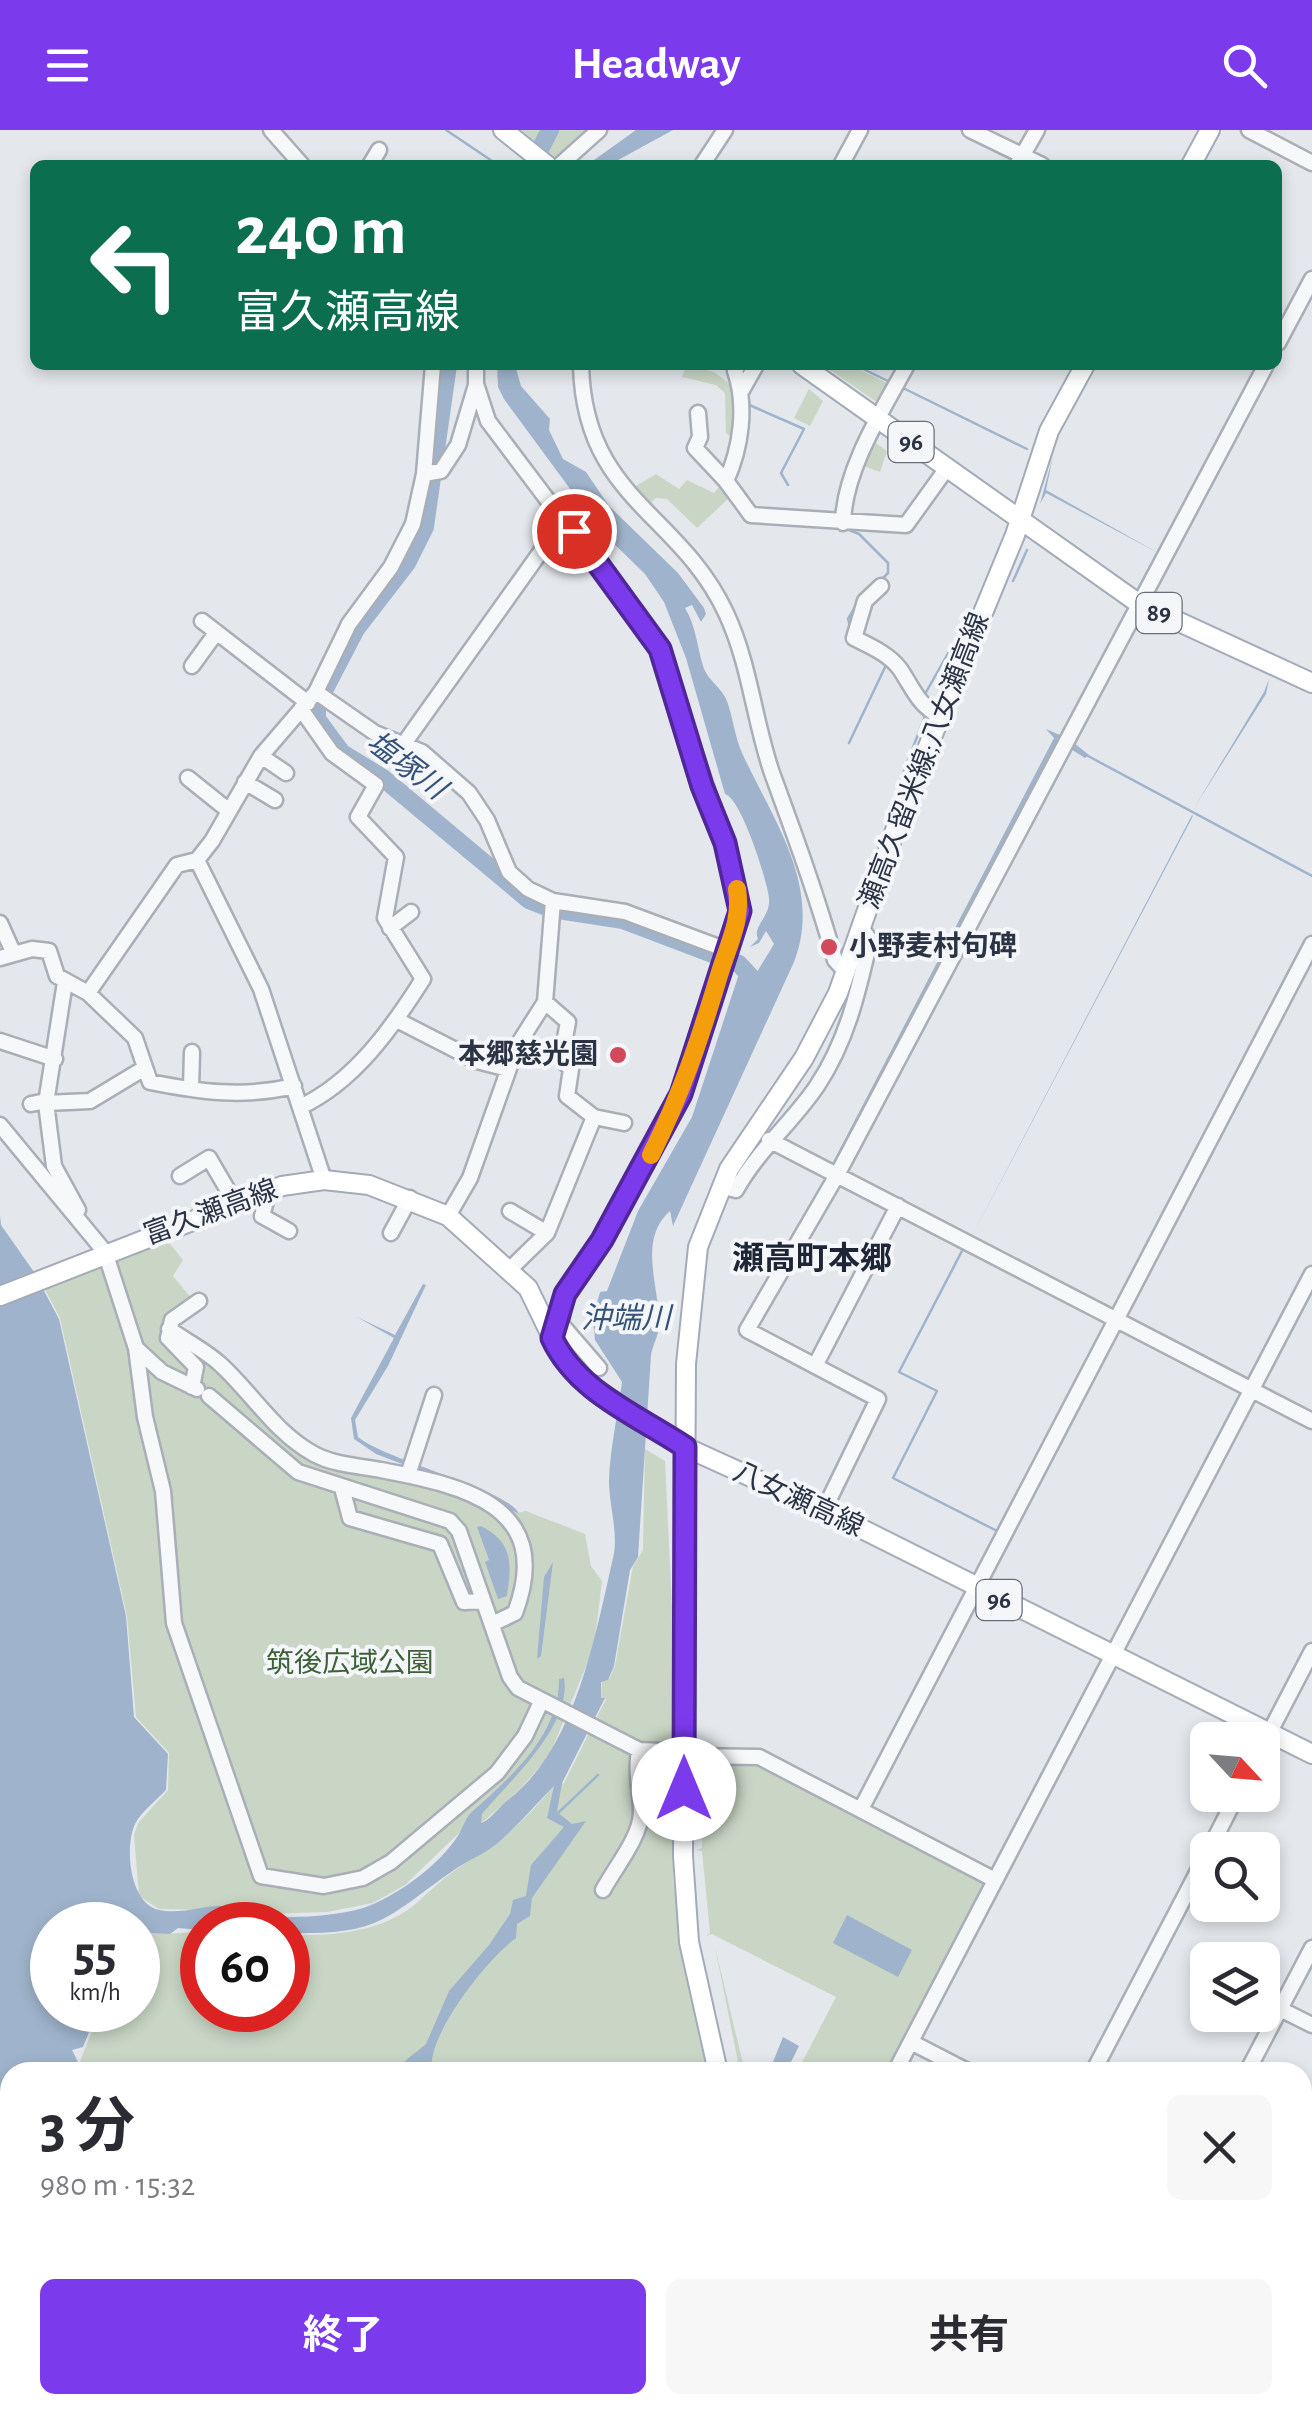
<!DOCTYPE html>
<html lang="ja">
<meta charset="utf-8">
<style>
body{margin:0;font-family:"Alegreya Sans","Noto Sans JP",sans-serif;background:#f7f7f7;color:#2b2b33;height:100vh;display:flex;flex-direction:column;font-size:38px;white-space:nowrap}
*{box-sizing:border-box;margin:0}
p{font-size:32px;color:#7c7c81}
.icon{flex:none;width:55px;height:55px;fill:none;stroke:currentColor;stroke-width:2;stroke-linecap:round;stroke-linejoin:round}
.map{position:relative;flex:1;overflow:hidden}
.drawer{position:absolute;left:0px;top:1932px;width:1312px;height:352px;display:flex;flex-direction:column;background:#fff;border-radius:30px 30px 0 0;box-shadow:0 5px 15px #0003}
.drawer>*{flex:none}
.top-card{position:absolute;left:30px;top:30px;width:1252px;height:210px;border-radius:15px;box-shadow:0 5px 15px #0003;background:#0b6e4f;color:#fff;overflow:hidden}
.needle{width:65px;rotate:116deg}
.fabs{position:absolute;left:1190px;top:1592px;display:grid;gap:20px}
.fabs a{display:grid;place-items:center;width:90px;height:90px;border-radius:15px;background:#fff;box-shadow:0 5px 15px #0003;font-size:50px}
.speed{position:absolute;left:30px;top:1772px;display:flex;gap:20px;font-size:50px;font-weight:700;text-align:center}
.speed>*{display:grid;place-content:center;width:130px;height:130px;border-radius:50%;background:#fff;box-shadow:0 5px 15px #0003;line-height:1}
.speed small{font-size:25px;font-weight:400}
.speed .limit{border:15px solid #d22;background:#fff;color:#111}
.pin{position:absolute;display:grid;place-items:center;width:85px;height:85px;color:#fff;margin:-42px;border:5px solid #fff;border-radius:50%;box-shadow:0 2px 10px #0007}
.me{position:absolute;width:110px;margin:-55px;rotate:0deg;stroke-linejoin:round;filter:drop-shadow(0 0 8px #0008)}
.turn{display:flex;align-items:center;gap:35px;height:210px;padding:0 40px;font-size:45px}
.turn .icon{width:130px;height:130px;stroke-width:2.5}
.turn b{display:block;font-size:70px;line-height:85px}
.round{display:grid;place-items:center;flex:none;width:105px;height:105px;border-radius:15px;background:#f7f7f7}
.headline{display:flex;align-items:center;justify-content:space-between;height:170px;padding:0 40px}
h1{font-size:60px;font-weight:700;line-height:75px}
.primary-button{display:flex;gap:20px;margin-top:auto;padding:20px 40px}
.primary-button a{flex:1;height:115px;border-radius:15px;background:#7c3aed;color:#fff;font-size:40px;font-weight:700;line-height:115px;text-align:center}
.primary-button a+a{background:#f7f7f7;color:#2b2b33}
header{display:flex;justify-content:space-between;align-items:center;height:130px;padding:0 40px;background:#7c3aed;color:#fff;font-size:45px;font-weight:700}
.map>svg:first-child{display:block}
</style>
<header><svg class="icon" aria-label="menu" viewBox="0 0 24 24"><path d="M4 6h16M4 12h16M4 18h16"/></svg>Headway<svg class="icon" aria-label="search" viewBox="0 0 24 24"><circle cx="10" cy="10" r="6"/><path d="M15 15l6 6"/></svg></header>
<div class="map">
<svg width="1312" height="2283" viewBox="0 0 1312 2283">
<rect width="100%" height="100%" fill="#e4e7ec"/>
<!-- green -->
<path fill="#c9d6c5" d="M521 0H590L557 29Z
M686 235 714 242 735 258 733 308 726 303 725 263 716 255 682 247Z
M823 235H850L891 255 881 275Z
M809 259 823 271 810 296 794 288Z
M873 311 887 321 880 342 861 335Z
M656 344 679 359 687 350 714 363 719 357 729 368 697 398 667 369 656 368 648 376 631 359Z
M151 1109 170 1114 183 1130 173 1146 193 1170 168 1188 269 1286 314 1319 517 1383 526 1381 585 1404 591 1436 602 1451 594 1517 549 1626 521 1658 484 1691 460 1702 405 1755 373 1773 327 1782 265 1784 223 1775 205 1780 159 1779 139 1766 134 1704 139 1692 168 1660 169 1623 136 1587 127 1486 60 1188 41 1152Z
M645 1319 665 1331 678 1603 673 1748 682 1828 708 1942H76L100 1880H138V1805L202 1802V1880H288V1805C333 1806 383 1803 419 1771 430 1761 441 1750 454 1741 497 1712 518 1699 553 1657L564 1653 606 1569 601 1568 602 1550 609 1549 615 1536 633 1436 643 1420Z
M708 1631 757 1632 985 1749 988 1756 891 1942H797L836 1867 712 1804 706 1806 710 1803 702 1721 696 1720 702 1718 703 1646Z
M715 1817 745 1942H740Z
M10 2135V2275H370L369 2283H0V2167Z"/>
<!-- water -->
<path fill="#9fb4cc" d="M636 0H673L609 35H587Z
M497 235H515L521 256 550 289 549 300 563 329 586 342 609 376 678 443 704 478 706 484 701 492 692 475 685 478C696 496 697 516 703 536 707 550 723 559 727 571 733 588 735 607 742 623 773 690 823 757 794 832L673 1096 670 1081C637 1110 660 1157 659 1195 659 1205 653 1214 651 1225L638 1427 630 1440 614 1536 608 1550 601 1552V1568H605L562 1653 557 1682 572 1694 586 1691 532 1768 530 1786 517 1794 516 1808C487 1829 425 1907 432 1942H400V1935L426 1914 449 1861 489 1815 510 1784 513 1770 526 1766 531 1735 564 1697 547 1688 554 1656C534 1676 516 1698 494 1716 482 1725 467 1731 454 1740 384 1789 381 1805 288 1803V1795H202V1800L178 1798 170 1804 138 1803V1795H52V1880H98L83 1917 72 1920 78 1932 74 1942H10V2122L0 2149V1085L1 1095 34 1142 59 1189 126 1486 134 1587 168 1624 166 1660C157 1670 141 1682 135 1694 124 1718 130 1774 159 1780 183 1785 207 1774 227 1776 237 1777 246 1783 256 1785 287 1789 332 1787 363 1778 396 1767 441 1734 459 1704 464 1695 466 1686 475 1679 512 1646 560 1603 559 1549L564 1548C572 1596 510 1650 482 1684L481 1693C491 1690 499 1676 509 1669 576 1617 595 1506 613 1428 619 1405 609 1375 609 1351 610 1317 618 1285 622 1252L595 1210 593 1188 600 1162 607 1161 638 1081 692 987 738 847 739 828 757 842 774 814 766 801 759 813 750 817 758 809C752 796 771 787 769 768 767 750 741 668 725 664L686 528 664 472 645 444 601 401 504 269 498 257Z
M1053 326 1046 360 1160 424 1046 363 1040 374Z
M1269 549 1266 564 1194 678 1264 562Z
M1046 599 1069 609 1089 625 1085 628 1058 611 835 1038 831 1036 1054 608Z
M1192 685 1193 686 971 1108Z
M423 1154 426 1155 388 1236 355 1290 358 1307C387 1331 510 1360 519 1384L485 1366 376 1324 354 1309 351 1288 394 1208 357 1187 395 1205Z
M481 1396C515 1413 511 1437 507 1466L498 1469 485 1432 489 1430 477 1397Z
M553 1432 541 1526 537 1529 544 1447Z
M847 1785 912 1820 898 1847 833 1813Z
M783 1907 799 1916 786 1942H769Z"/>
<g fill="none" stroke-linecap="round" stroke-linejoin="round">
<!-- stream -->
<path stroke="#9fb4cc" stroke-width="2.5" d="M446 0 498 35
M855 235 892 253
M903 258 1027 319
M747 274 804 299 781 343 788 355
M844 398 859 404 888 433V443L882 449
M1013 451 1027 420
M850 496 848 489 858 472
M925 564 951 518
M849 613 887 533
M1088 626 1312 746
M899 654 925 586
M963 1119 899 1242 937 1261 893 1348 997 1401
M558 1683 598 1645"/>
<!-- river -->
<path stroke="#9fb4cc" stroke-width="18" d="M532 35 550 0
M448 235 425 397 407 433 356 499 317 574V589L342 623 383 648 529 770 552 779 623 790 739 834 752 848"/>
<defs>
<path id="minor" d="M271 0 302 35
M970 0 1042 35
M1249 0 1312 33
M370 35 379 20
M560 35 599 0
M702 35 725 0
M841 35 860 0
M1017 35 1037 0
M1278 213 1312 149
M476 235V254L488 291 660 519 725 713 740 781 681 964 602 1110 565 1163 561 1194 599 1238
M581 235C584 369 679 382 726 483 750 534 754 591 772 643 795 706 817 766 835 830L845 841
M738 235 735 241C747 276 741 318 726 351L751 385 906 395 947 338
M742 260 756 235
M698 283 700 307 695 318 726 351
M424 344 441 341 458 315 476 255
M843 393C844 340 882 281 907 235
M881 456 865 471 854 508C870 516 889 524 900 539 914 560 917 573 940 587
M202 491 308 573
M192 536 216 503
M316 562 375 603 422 622 469 663 487 690 509 742 528 759 553 771 625 782 716 816
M403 615 547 413
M261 626 286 643
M188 648 229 681
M245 652 275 670
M197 730 261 859 324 1050
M0 793 13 822
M390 798 411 782
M0 828 32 819 49 821 57 846 88 863 135 908 150 952C200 962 244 968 294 956
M65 852 46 973 54 1036 78 1080
M88 863 177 735 197 730 212 711 261 626 316 562 349 494 391 437 413 394 424 344 433 235
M545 872 568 892 561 929 571 939 567 966 594 987 624 993
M397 890 477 931 508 939
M0 911 55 929
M191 959 192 922
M46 973 90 971 143 939
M31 974 46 971
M300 977C354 952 392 898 423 849L385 788 396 727 358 687 376 655 332 623 301 579
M0 995 105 1122 136 1218 145 1287 163 1361 174 1493 261 1746 324 1756 363 1748 391 1732 497 1643 525 1606 541 1572
M769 1010 1312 1291
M180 1046 209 1028 234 1071
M721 1056 736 1060C758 1020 792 993 817 956 847 911 858 862 870 810L860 796
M269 1060 262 1086 289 1101
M510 1081 547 1103
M448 1086 470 1048 517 916 545 872 553 771
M391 1103 410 1068
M509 1140 547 1103 594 987
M169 1199C186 1211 206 1221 220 1234 253 1264 274 1302 314 1324 334 1335 360 1336 381 1340 465 1356 555 1376 515 1483L492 1494
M137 1219 162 1242 197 1259
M815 1236 898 1076
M192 1257 196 1237 168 1208 172 1190 199 1171
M209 1266 298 1342 450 1391 459 1401 510 1547 518 1558 639 1620 684 1622
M408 1345 434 1265
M342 1358 350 1388 440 1414 464 1472 483 1471
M824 1380 878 1269 747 1200 837 1045 1266 235
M1262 1617 1312 1521
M684 1626 759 1627 995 1750
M861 1679 1312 814
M1209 1720 1237 1665
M603 1760C614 1739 641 1707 641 1682 641 1658 635 1647 639 1620
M1280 1879 1312 1895
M911 1912 969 1942
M895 1942 1312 1144
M1093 1942 1208 1722
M1247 1942 1312 1818
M1302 2116 1312 2121
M1302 2156 1312 2137
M619 2280H660
M383 2283 384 2275
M506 2283 509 2275
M916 2283 921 2275
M1236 2283 1241 2275"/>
<path id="major" d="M503 0 547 35
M1191 35 1210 0
M802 235 1138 473 1312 553
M0 1166 282 1056 324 1050 369 1055 448 1086 528 1158 562 1228 580 1249 685 1317 824 1380 1312 1624
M718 1942 689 1812 683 1726 686 1234 698 1117 729 1039 804 928 838 863 904 675 1015 405 1049 301 1085 235
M712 2275V2283"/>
</defs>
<!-- minor casing -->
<use href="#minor" stroke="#a9aeb7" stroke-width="19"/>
<!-- major casing -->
<use href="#major" stroke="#a3abb8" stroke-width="22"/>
<!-- minor -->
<use href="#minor" stroke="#f7f8fa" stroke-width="14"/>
<!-- major -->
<use href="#major" stroke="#fff" stroke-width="18"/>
</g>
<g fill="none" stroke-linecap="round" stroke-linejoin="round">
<defs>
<path id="route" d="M574 401 660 519 702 656 725 713 740 781 681 964 602 1110 565 1164 552 1208C577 1262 637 1285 685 1317L684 1659"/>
</defs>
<!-- route casing -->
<use href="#route" stroke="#51269a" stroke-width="25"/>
<!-- route -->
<use href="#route" stroke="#7c3aed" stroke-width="18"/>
<!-- slow -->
<path stroke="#f59e0b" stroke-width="18" d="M651 1025C681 965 701 906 720 842 729 813 742 790 737 759"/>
</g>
<!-- markers -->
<g fill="#d1495b" stroke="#f4f6f9" stroke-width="4">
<circle cx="829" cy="817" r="10"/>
<circle cx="618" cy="925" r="10"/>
</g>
<g text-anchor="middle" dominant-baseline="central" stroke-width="8" stroke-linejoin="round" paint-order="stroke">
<!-- shield labels -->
<g fill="#f4f6f9" stroke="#676e7b" stroke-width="2.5">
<rect x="888.5" y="292" width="45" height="40" rx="8"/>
<rect x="1136.5" y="463" width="45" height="40" rx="8"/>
<rect x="976.5" y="1450" width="45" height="40" rx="8"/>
</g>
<g font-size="25" font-weight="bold" fill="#2b3445">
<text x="911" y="312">96</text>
<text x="1159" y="483">89</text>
<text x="999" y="1470">96</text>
</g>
<!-- street labels -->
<g font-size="28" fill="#2b3445" stroke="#f4f6f9">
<text transform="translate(925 631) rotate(-69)">瀬高久留米線;八女瀬高線</text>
<text transform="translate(211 1083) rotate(-20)">富久瀬高線</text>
<text transform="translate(798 1370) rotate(25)">八女瀬高線</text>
</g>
<!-- poi labels -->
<g font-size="28" font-weight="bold" fill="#2b3445" stroke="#f4f6f9" text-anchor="start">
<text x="849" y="817">小野麦村句碑</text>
<text x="598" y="925" text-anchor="end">本郷慈光園</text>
</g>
<!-- park labels -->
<g font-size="28" fill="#3f6138" stroke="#f4f6f9">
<text x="350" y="1534">筑後広域公園</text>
</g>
<!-- water labels -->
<g font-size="30" font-style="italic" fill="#34527a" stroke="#f4f6f9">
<text transform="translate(406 636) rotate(37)">塩塚川</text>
<text x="626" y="1189">沖端川</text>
</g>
<!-- quarter labels -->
<g font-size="32" font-weight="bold" fill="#1d2536" stroke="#f4f6f9">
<text x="812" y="1129">瀬高町本郷</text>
</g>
</g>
</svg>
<div class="fabs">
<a><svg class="needle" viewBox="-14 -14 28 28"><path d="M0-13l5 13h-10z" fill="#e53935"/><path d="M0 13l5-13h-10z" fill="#7c7c81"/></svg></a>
<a><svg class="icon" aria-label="search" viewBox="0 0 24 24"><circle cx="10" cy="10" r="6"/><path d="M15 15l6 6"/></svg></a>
<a><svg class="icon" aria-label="layers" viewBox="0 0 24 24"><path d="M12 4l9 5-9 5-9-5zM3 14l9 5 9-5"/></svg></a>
</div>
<div class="speed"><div>55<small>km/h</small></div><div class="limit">60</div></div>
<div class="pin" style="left:574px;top:401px;background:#d93025"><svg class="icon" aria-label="arrive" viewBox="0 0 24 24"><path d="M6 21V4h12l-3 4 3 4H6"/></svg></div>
<svg class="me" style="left:684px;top:1659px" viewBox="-20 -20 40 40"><circle r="19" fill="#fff"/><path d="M0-13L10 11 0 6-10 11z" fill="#7c3aed"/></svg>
<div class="top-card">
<div class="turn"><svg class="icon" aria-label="left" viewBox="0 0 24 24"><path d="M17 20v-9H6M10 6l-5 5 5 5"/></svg><div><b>240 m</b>富久瀬高線</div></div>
</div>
<section class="drawer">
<div class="headline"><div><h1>3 分</h1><p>980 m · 15:32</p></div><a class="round"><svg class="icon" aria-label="close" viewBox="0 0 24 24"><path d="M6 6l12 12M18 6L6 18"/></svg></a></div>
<div class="primary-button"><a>終了</a><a>共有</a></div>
</section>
</div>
